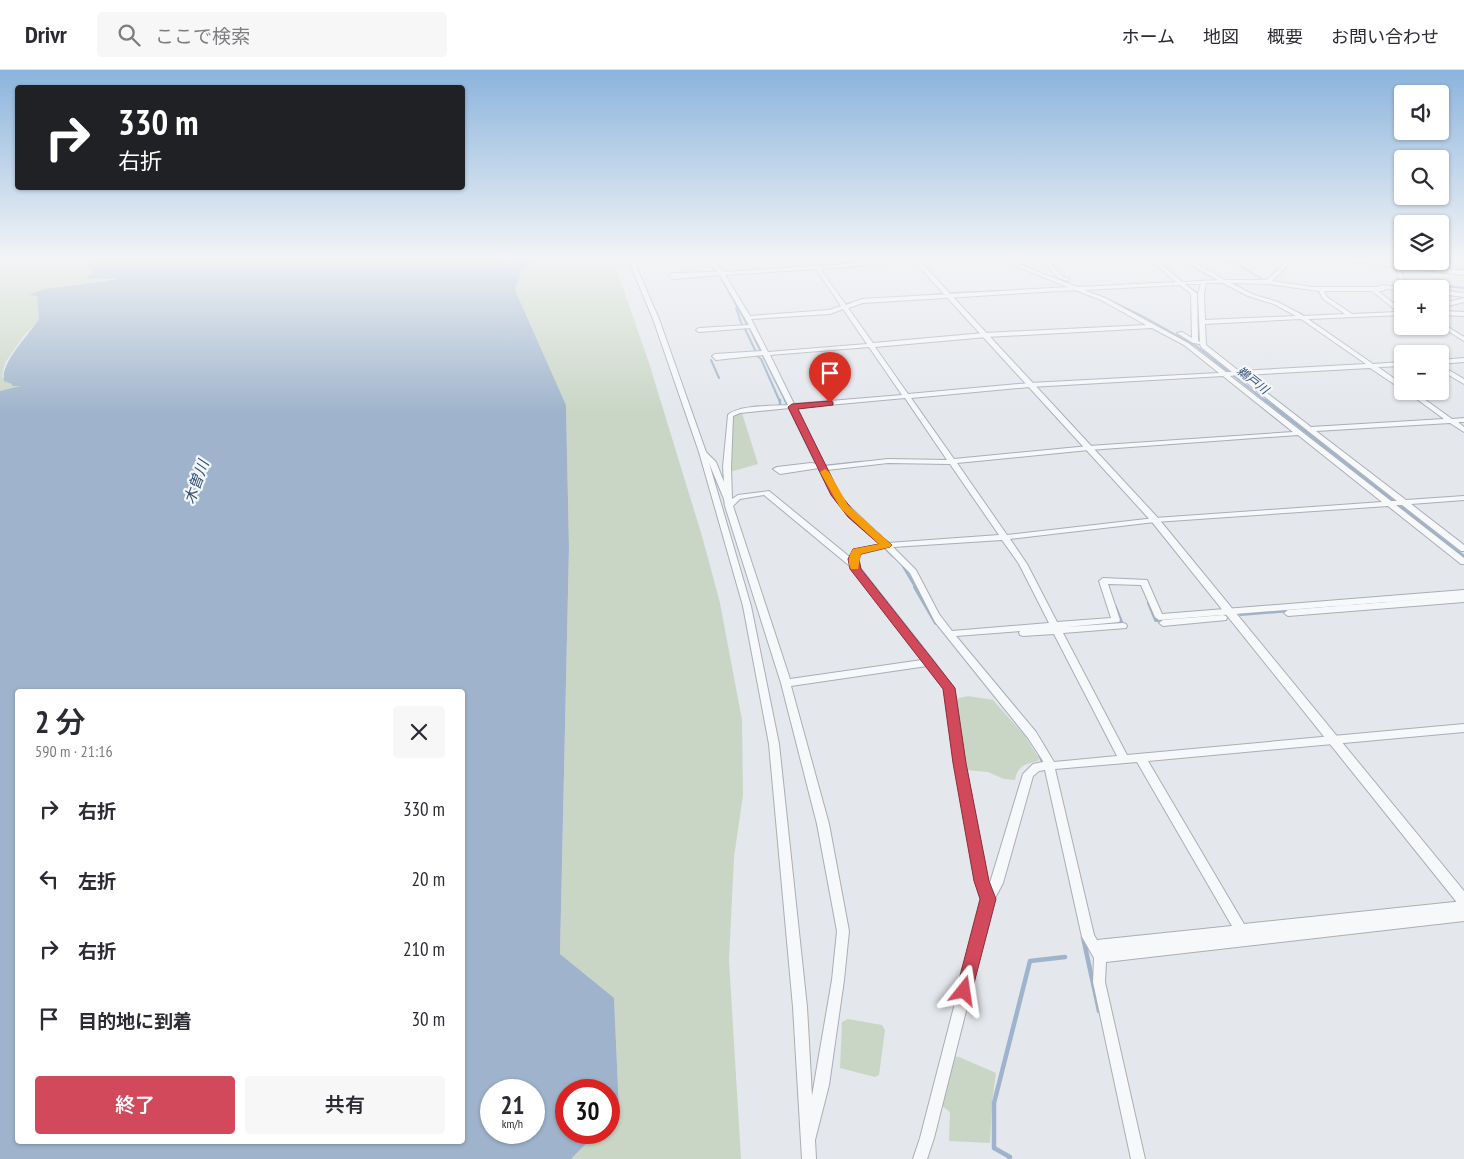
<!DOCTYPE html>
<html lang="ja">
<meta charset="utf-8">
<style>
body{margin:0;font-family:"PT Sans Narrow","Noto Sans JP",sans-serif;background:#f7f7f7;color:#2b2b33;height:100vh;display:flex;flex-direction:column;font-size:19px;white-space:nowrap}
*{box-sizing:border-box;margin:0}
p{font-size:16px;color:#7c7c81}
.icon{flex:none;width:28px;height:28px;fill:none;stroke:currentColor;stroke-width:2;stroke-linecap:round;stroke-linejoin:round}
.map{position:relative;flex:1;overflow:hidden}
.drawer{position:absolute;left:15px;top:619px;width:450px;height:455px;display:flex;flex-direction:column;background:#fff;border-radius:5px;box-shadow:0 1px 4px #0004}
.drawer>*{flex:none}
.guide{position:absolute;left:15px;top:15px;width:450px;height:105px;border-radius:5px;box-shadow:0 1px 4px #0004;background:#202124;color:#fff;overflow:hidden}
.fabs{position:absolute;left:1394px;top:15px;display:grid;gap:10px}
.fabs a{display:grid;place-items:center;width:55px;height:55px;border-radius:5px;background:#fff;box-shadow:0 1px 4px #0004;font-size:25px}
.speed{position:absolute;left:480px;top:1009px;display:flex;gap:10px;font-size:25px;font-weight:700;text-align:center}
.speed>*{display:grid;place-content:center;width:65px;height:65px;border-radius:50%;background:#fff;box-shadow:0 1px 4px #0004;line-height:1}
.speed small{font-size:12px;font-weight:400}
.speed .limit{border:8px solid #d22;background:#fff;color:#111}
.pin{position:absolute;display:grid;place-items:center;width:42px;height:42px;color:#fff;margin:-51px -21px;border-radius:50% 50% 50% 0;rotate:-45deg;box-shadow:0 0 5px #0007}
.pin .icon{rotate:45deg}
.me{position:absolute;width:55px;margin:-28px;rotate:15deg;stroke-linejoin:round;filter:drop-shadow(0 0 4px #0008)}
.turn{display:flex;align-items:center;gap:18px;height:105px;padding:0 20px;font-size:22px}
.turn .icon{width:65px;height:65px;stroke-width:2.5}
.turn b{display:block;font-size:35px;line-height:42px}
.round{display:grid;place-items:center;flex:none;width:52px;height:52px;border-radius:5px;background:#f7f7f7}
.headline{display:flex;align-items:center;justify-content:space-between;height:85px;padding:0 20px}
h1{font-size:30px;font-weight:600;line-height:38px}
.button{display:flex;gap:10px;margin-top:auto;padding:10px 20px}
.button a{flex:1;height:58px;border-radius:5px;background:#d1495b;color:#fff;font-size:20px;font-weight:600;line-height:58px;text-align:center}
.button a+a{background:#f7f7f7;color:#2b2b33}
ul{padding:0;list-style:none}
li{display:flex;align-items:center;gap:15px;height:70px;padding:0 20px}
li div{flex:1}
li b{display:block;font-size:19px}
li em{font-style:normal}
header{display:flex;align-items:center;gap:30px;box-sizing:border-box;height:70px;padding:0 25px;background:#fff;border-bottom:1px solid #e1e1e2}
header strong{font-size:24px}
nav{display:flex;gap:28px;margin-inline-start:auto;font-size:18px}
.search{width:350px;height:45px;background:#f7f7f7;display:flex;align-items:center;gap:12px;box-sizing:border-box;padding:0 18px;border-radius:5px;color:#7c7c81;font-size:19px}
.map>svg:first-child{display:block}
</style>
<header>
<strong>Drivr</strong>
<div class="search"><svg class="icon" aria-label="search" viewBox="0 0 24 24"><circle cx="10" cy="10" r="6"/><path d="M15 15l6 6"/></svg>ここで検索</div>
<nav><a>ホーム</a><a>地図</a><a>概要</a><a>お問い合わせ</a></nav>
</header>
<div class="map">
<svg width="1464" height="1089" viewBox="0 0 1464 1089">
<rect width="100%" height="100%" fill="#e4e7ec"/>
<!-- green -->
<path fill="#c9d6c5" d="M0 189H91L87 196 91 197 92 203 84 207 100 209 119 208 56 217 28 225 37 226 39 248 32 258 25 264 5 293 2 307 13 314 20 315 18 317 0 321Z
M542 189H613L649 293 702 466 720 533 742 650 743 725 734 787 729 890 741 1089H571L597 1063 609 1062V1051L619 1040 614 929 560 884 569 477 566 335 515 220 521 201Z
M742 343 758 394 730 402 732 347 734 345Z
M968 626 993 630 1025 666 1039 688 1038 691C1024 694 1018 696 1015 710L1004 709 988 702 966 700 955 629Z
M848 949 882 955 885 960 879 1005 875 1007 840 998 842 952Z
M953 986 959 987 996 1003 992 1033 990 1073 949 1071 950 1042 941 1035Z"/>
<!-- water -->
<path fill="#9fb4cc" fill-rule="evenodd" d="M91 189H542L521 201 515 220 566 335 569 477 560 884 614 928 619 1040 609 1051V1020H566V1062L597 1063 571 1089H0V321L20 316H12V314L4 311C0 291 31 264 39 248L37 226 27 225 45 219 118 209 84 208 92 203 91 197 86 196ZM18 621H462V1071H18ZM491 1020H534V1062H491Z"/>
<g fill="none" stroke-linecap="round" stroke-linejoin="round">
<!-- stream-far3 -->
<path stroke="#9fb4cc" stroke-width="2" d="M706 189 717 202
M1189 189 1192 196 1217 210
M1221 189 1239 195 1265 211
M1170 202 1182 212
M719 204 748 256
M1232 213 1251 224
M1423 213 1464 218
M1186 215 1197 223 1198 250
M990 221H1007
M950 223 981 222
M919 226 941 224
M1104 228 1142 246 1196 276 1267 332
M1271 230 1303 245
M847 234 856 232
M736 238 742 255
M1311 251 1339 271
M1198 253 1199 272
M749 257 761 282
M745 259 755 280
M762 284 786 332
M757 286 761 289 780 332
M711 290 719 308"/>
<!-- stream-far2 -->
<path stroke="#9fb4cc" stroke-width="2.5" d="M780 330V335
M785 330 788 336
M1265 330 1464 486
M789 338 817 395
M825 396 862 392
M818 397 829 419
M832 424 854 451 879 473
M885 478 893 486
M903 496 916 518"/>
<!-- stream-far1 -->
<path stroke="#9fb4cc" stroke-width="4" d="M915 517 936 553
M1149 533 1156 550 1183 548
M1241 544 1376 533
M1085 556 1121 552 1115 537
M1040 685 1043 692"/>
<!-- stream -->
<path stroke="#9fb4cc" stroke-width="4.5" d="M1083 867 1099 941
M1009 1089 1010 1087 994 1078V1033L1030 891 1065 887"/>
<defs>
<path id="minor" d="M628 189H633L659 249 706 382 716 392 724 412 723 397 728 345C737 335 774 336 788 335L763 285 716 290 712 286 715 284 762 281 750 258 699 262 696 260 699 258 749 255 720 205 673 209 670 207 671 204 673 203 717 202 707 189H712L724 202 814 196 809 189H814L818 196 913 189H943L820 199 846 235 862 229 1068 217 998 189H1006L1077 217 1176 212 1149 189H1155L1182 212 1218 210 1193 196 1190 189H1195L1197 194 1225 210H1267L1289 189H1294L1272 211 1312 217H1379L1381 215 1401 217 1396 197 1400 196 1406 217 1414 219H1402V220L1385 219 1383 221H1378L1402 240V245L1308 249 1373 294 1402 292V296L1378 297 1402 314V319L1400 318 1370 298 1244 305 1311 357 1444 349 1406 321H1413L1452 349 1464 348V352H1458L1464 357V362L1450 353 1316 361 1406 430 1464 426V430L1411 434 1464 475V481H1461L1402 435H1396L1464 488V494H1461L1388 436 1155 452 1010 469 1027 494 1057 552 1111 548 1099 511 1103 508 1147 510 1162 544 1464 520V526L1159 550 1155 547 1141 515 1108 514 1120 550 1119 552 1066 557 1123 553 1126 554 1127 556 1126 558 1063 563 1127 685 1464 654V662L1148 691 1244 854 1464 831V851L1106 892 1105 912 1145 1089H1131L1093 912 1094 888 1082 867 1045 700 1039 701 1033 706 1003 813 994 830 934 1068 927 1089H913L920 1068 982 829 976 811 955 693 944 619 927 596 791 616 829 754 849 861 844 910 829 1015 815 1070 816 1089H802L793 937 769 674 743 536 699 382 653 249ZM816 199 841 236 829 240 750 246 725 205ZM1206 213H1223L1248 226 1274 234 1296 246 1205 250 1204 224ZM1231 213 1268 214 1319 221 1323 229 1345 244 1304 246 1278 232 1252 224ZM1185 214H1201L1198 224 1200 272 1198 271 1197 224ZM1180 215 1191 224 1192 268 1182 262 1177 263 1193 273 1200 274 1201 277 1232 302H1226L1188 273 1105 228 1084 220ZM1075 220 1101 230 1146 255 984 263 873 273 848 238 863 233ZM1324 221H1372L1398 242 1352 244 1327 227ZM843 239 867 274 768 282 751 249 830 244ZM1301 249 1366 294 1239 301 1206 275 1205 254ZM1152 258 1184 275 1219 303 1030 313 908 324 875 277 987 267ZM869 277 902 325 794 334 770 285ZM1237 305 1397 431H1391L1230 306ZM1223 306 1293 362 1089 376 954 389 911 328 1030 317ZM905 328 947 390 888 389 825 396 796 338ZM790 338 817 394 811 393 777 397 773 399 780 404 819 398 832 425 842 437 881 474 853 480 851 488 769 421 738 425 732 429 731 397 733 346 740 343ZM1298 365 1382 432 1155 448 1007 465 957 393 1089 380ZM709 393 724 429 725 436 781 613 817 754 837 861 832 910 812 1026 807 937 779 674 751 536ZM888 393 950 394 999 465 888 473 847 434 839 424 827 400ZM764 425 851 497 922 590 790 609 733 436 740 429ZM1002 470 1019 494 1049 553 952 561 939 544 916 500 893 477ZM885 478 910 503 935 552 1028 668 1043 691V692L1033 694 1023 704 989 816 965 693 954 618 933 590 858 495 860 484ZM1020 561 1019 563 1020 565 1023 566 1054 564 1117 686 1054 692 1036 662 956 566ZM1137 692 1232 856 1097 870 1094 865 1055 699Z
M1041 189H1046L1062 206 1069 209V211L1058 208Z
M1440 220 1464 223V227L1440 224Z
M1464 228V232L1440 238V234Z
M1440 241 1464 242V246L1440 245Z
M1440 252 1464 267V271L1440 256Z
M1464 288V292L1440 294V290Z
M1440 295 1464 309V314L1440 300Z
M1464 526V532L1288 546 1284 543 1288 540Z
M1223 545 1226 546 1227 548 1226 550 1163 556 1159 553 1163 550Z"/>
<path id="tertiary" d="M912 189H918L1158 448 1464 821V837L1459 835 1152 452Z"/>
<path id="primary" d="M1331 189H1360L1464 201V205Z"/>
</defs>
<!-- minor casing -->
<use href="#minor" stroke="#a9aeb7" stroke-width="2"/>
<!-- tertiary casing -->
<use href="#tertiary" stroke="#a9aeb7" stroke-width="2"/>
<!-- primary casing -->
<use href="#primary" stroke="#a3abb8" stroke-width="2"/>
<!-- minor -->
<use href="#minor" fill="#f7f8fa" fill-rule="evenodd"/>
<!-- tertiary -->
<use href="#tertiary" fill="#f7f8fa" fill-rule="evenodd"/>
<!-- primary -->
<use href="#primary" fill="#fff" fill-rule="evenodd"/>
</g>
<!-- sky -->
<linearGradient id="sky" x2="0" y2="1"><stop stop-color="#8bb4dd"/><stop offset="0.55" stop-color="#f3f4f6"/><stop offset="1" stop-color="#f3f4f6" stop-opacity="0"/></linearGradient>
<rect width="1464" height="342" fill="url(#sky)"/>
<!-- route -->
<path fill="#d1495b" stroke="#882f3b" d="M830 331 833 332V335L798 339 840 424 855 443 892 475 890 477 861 484 859 489 861 499 955 618 966 693 989 811 996 829 972 921 970 926 964 929 958 926 956 921 980 829 974 811 953 693 943 619 850 499 848 489 853 479 879 474 848 447 831 425 788 337 792 334Z"/>
<!-- slow -->
<path fill="#f59e0b" d="M825 399 829 402 848 435 892 475 890 477 861 484 858 499H851C847 492 849 485 853 479L879 474 841 439 820 402Z"/>
<g text-anchor="middle" dominant-baseline="central" stroke-width="4.5" stroke-linejoin="round" paint-order="stroke">
<!-- far-water labels -->
<g font-size="12" font-style="italic" fill="#34527a" stroke="#f4f6f9">
<text transform="translate(1253 310) rotate(38)">鵜戸川</text>
</g>
<!-- water labels -->
<g font-size="15" font-style="italic" fill="#34527a" stroke="#f4f6f9">
<text transform="translate(196 412) rotate(-70)">木曽川</text>
</g>
</g>
</svg>
<div class="fabs">
<a><svg class="icon" aria-label="sound" viewBox="0 0 24 24"><path d="M4 9h4l5-4v14l-5-4H4zM17 9q2 3 0 6"/></svg></a>
<a><svg class="icon" aria-label="search" viewBox="0 0 24 24"><circle cx="10" cy="10" r="6"/><path d="M15 15l6 6"/></svg></a>
<a><svg class="icon" aria-label="layers" viewBox="0 0 24 24"><path d="M12 4l9 5-9 5-9-5zM3 14l9 5 9-5"/></svg></a>
<a>+</a>
<a>−</a>
</div>
<div class="speed"><div>21<small>km/h</small></div><div class="limit">30</div></div>
<div class="pin" style="left:830px;top:333px;background:#d93025"><svg class="icon" aria-label="arrive" viewBox="0 0 24 24"><path d="M6 21V4h12l-3 4 3 4H6"/></svg></div>
<svg class="me" style="left:964px;top:921px" viewBox="-20 -20 40 40"><path d="M0-17L14 15 0 8-14 15z" fill="#d1495b" stroke="#fff" stroke-width="4"/></svg>
<div class="guide">
<div class="turn"><svg class="icon" aria-label="right" viewBox="0 0 24 24"><path d="M7 20v-9h11M14 6l5 5-5 5"/></svg><div><b>330 m</b>右折</div></div>
</div>
<section class="drawer">
<div class="headline"><div><h1>2 分</h1><p>590 m · 21:16</p></div><a class="round"><svg class="icon" aria-label="close" viewBox="0 0 24 24"><path d="M6 6l12 12M18 6L6 18"/></svg></a></div>
<ul>
<li><svg class="icon" aria-label="right" viewBox="0 0 24 24"><path d="M7 20v-9h11M14 6l5 5-5 5"/></svg><div><b>右折</b></div><em>330 m</em></li>
<li><svg class="icon" aria-label="left" viewBox="0 0 24 24"><path d="M17 20v-9H6M10 6l-5 5 5 5"/></svg><div><b>左折</b></div><em>20 m</em></li>
<li><svg class="icon" aria-label="right" viewBox="0 0 24 24"><path d="M7 20v-9h11M14 6l5 5-5 5"/></svg><div><b>右折</b></div><em>210 m</em></li>
<li><svg class="icon" aria-label="arrive" viewBox="0 0 24 24"><path d="M6 21V4h12l-3 4 3 4H6"/></svg><div><b>目的地に到着</b></div><em>30 m</em></li>
</ul>
<div class="button"><a>終了</a><a>共有</a></div>
</section>
</div>
